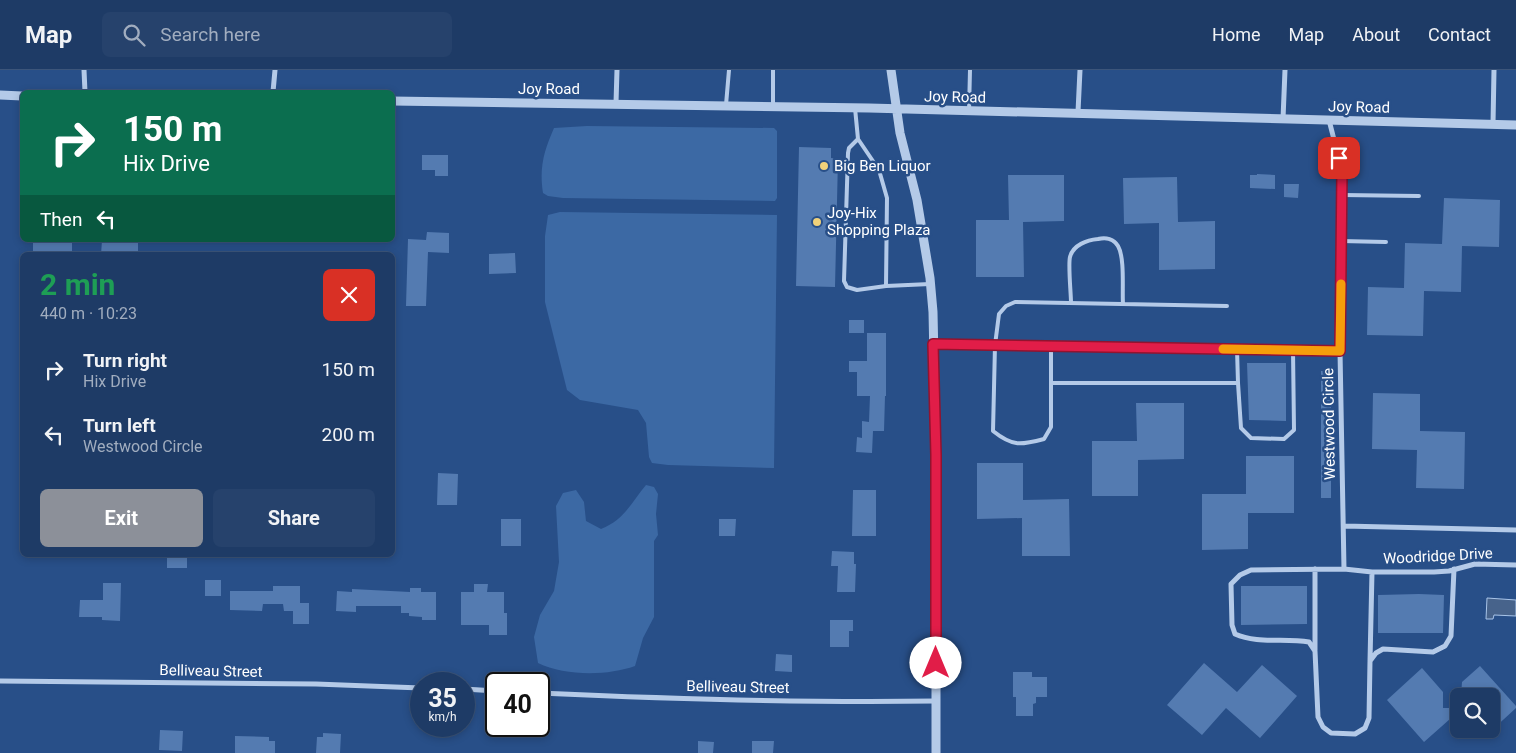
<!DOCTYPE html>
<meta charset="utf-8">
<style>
body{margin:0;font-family:Roboto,sans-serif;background:#26426c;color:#f1f3f6;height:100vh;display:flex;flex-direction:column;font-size:19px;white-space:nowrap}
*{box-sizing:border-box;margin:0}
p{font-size:16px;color:#a1adbf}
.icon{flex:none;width:28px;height:28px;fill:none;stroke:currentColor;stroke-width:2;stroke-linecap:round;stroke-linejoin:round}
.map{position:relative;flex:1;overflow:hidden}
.panel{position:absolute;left:20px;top:182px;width:375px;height:305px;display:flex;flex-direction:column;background:#1e3b66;border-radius:8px;box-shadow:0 2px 8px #0003,0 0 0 1px #3c557a}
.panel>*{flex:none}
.hud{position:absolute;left:20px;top:20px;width:375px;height:152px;border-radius:8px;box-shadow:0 2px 8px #0003,0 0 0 1px #3c557a;background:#0b6e4f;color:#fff;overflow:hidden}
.tools{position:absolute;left:1450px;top:618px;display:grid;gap:10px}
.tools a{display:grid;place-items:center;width:50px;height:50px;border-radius:8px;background:#1e3b66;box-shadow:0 2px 8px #0003,0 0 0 1px #3c557a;font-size:25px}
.speed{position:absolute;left:410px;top:602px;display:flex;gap:10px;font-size:25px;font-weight:700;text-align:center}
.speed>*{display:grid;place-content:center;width:65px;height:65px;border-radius:50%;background:#1e3b66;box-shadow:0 2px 8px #0003,0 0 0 1px #3c557a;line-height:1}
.speed small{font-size:12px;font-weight:400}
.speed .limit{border:2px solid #111;border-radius:8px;background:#fff;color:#111}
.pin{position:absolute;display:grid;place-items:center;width:42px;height:42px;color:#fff;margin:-21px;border-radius:10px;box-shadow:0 2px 8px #0006}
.me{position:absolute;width:55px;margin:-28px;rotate:0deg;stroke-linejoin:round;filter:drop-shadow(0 0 4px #0008)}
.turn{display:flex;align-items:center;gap:18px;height:105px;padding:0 20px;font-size:22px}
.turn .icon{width:65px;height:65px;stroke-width:2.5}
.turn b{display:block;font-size:35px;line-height:42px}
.then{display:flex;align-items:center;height:48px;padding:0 20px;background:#0003;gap:10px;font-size:19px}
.round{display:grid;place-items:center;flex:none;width:52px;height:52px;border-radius:8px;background:#26426c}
.summary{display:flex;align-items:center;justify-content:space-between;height:85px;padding:0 20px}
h1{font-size:30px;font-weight:700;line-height:38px;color:#1e9e55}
.primary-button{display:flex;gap:10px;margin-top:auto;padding:10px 20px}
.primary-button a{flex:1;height:58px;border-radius:8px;background:#8c9099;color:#fff;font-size:20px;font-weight:700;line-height:58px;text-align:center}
.primary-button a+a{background:#26426c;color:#f1f3f6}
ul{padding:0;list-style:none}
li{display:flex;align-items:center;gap:15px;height:65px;padding:0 20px}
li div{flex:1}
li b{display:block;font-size:19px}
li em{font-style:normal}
header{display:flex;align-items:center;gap:30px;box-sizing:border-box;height:70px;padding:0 25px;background:#1e3b66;border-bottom:1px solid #3c557a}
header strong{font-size:24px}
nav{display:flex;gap:28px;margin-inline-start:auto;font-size:18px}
.search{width:350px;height:45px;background:#26426c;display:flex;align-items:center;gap:12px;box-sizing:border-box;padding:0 18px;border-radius:8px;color:#a1adbf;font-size:19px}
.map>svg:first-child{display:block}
</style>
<header>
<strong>Map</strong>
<div class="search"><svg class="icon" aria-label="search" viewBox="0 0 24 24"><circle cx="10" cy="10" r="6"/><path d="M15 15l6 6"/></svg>Search here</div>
<nav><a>Home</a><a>Map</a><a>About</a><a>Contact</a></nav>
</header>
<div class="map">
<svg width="1516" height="683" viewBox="0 0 1516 683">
<rect width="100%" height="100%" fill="#284f88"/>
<!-- green -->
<path fill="#3c69a4" d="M587 56 774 58 777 61V128L775 131 563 128 548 126 543 123C539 97 544 81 554 58Z
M560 142 777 145 774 398 668 395 652 393 649 387 646 353 638 340 580 330 567 320 545 232V166L548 145Z
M646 415 654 417 658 424 656 444 658 465 654 471V547L643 568 635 596C607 606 565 606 538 593L534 567 540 545 554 521 559 492 556 436 563 423 576 420 584 432 586 451 601 459C624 450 631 433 646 415Z"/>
<!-- water -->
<path fill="#47638b" stroke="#a9c5e9" d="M1487 528 1516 530V546L1494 545 1493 549H1486Z"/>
<!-- building -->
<path fill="#547bb1" d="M799 77 831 78V88L838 89 835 217 796 216Z
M422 85H448V106H435V100H422Z
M1257 104 1275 105V119L1250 118V105H1257Z
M1008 105H1064V151L1023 152 1024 207H976V150H1009Z
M1177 107 1178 152 1215 151V199L1159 200V153L1124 154 1123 108Z
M1284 114H1299L1298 128 1284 127Z
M1444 128 1500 130 1499 177 1462 176 1461 222 1424 221 1423 266 1367 265 1368 217 1404 218 1405 173 1442 174Z
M427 162 449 163V183L428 182 426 236H406L408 169 426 170Z
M33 170H72V185L33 183Z
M102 170H138V185H101Z
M515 183 516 203 489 204V184Z
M849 250H864V263H849Z
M867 263H886V326H885L884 361H873L872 383 856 382 857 367 862 368V351L869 352 870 326H857V302H849V291H867Z
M1247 293H1286V351L1249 350Z
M1321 301H1331V428H1321Z
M1373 323 1420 324V361L1465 362 1464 419 1416 418 1417 380 1372 379Z
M1136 333H1184V389L1138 390V426H1092V371H1137Z
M1246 386H1294V443H1248V479L1202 480V424H1246Z
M977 393H1023V430L1069 429 1070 486H1022V448L977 449Z
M438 403 458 404 457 435H437Z
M853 420H876V466H852Z
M501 449H521V476H501Z
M719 449H736L735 466H719Z
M832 481 854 482V494H856L855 522H837L838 496H831Z
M167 485H187V498H167Z
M205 510H221V526H205Z
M103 513H121L120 551 102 550V547H79L80 530H103Z
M474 514H488L487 522H504V543H507V565H489V555H461V522H474Z
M273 516H300V533H309V554H293V541H284L283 534H263L262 541 230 540V521H273Z
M1241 516H1307V554L1241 555Z
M410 518H421V522H436V550H422V547L409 546V543H401V536H356V542L336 541 337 521 352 522V519L410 522Z
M1419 524 1444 525 1443 563H1378V525Z
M830 550H853V561H849V577H830Z
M776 584 792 585V602L775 601Z
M1204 593 1237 622 1262 595 1297 626 1260 668 1226 638 1202 665 1167 635Z
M1480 596 1516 636V638L1491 661V626H1461L1462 612Z
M1422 598 1443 622V638H1459V641L1424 672 1387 630Z
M1013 602H1032V607H1047V627H1036V633L1033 634V646H1016V627H1013Z
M160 660 183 661 182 681 159 680Z
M323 663 341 664 340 683H316L317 667H323Z
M235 666 269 667V671H275V683H235Z
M698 671 714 672 713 683H698Z
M752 671H774L773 683H752Z"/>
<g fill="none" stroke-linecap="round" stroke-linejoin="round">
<!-- service -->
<path stroke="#b4cae8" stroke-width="4" d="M773 0V36
M726 35 729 0
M855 38 858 69 879 100 887 128 886 216 930 214
M969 41 970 0
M858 69 849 78 848 83 844 211 847 217 857 220 886 216
M1342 125 1419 126
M1341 171 1386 172
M1071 233C1071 223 1068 195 1070 187 1073 175 1087 170 1098 169 1106 167 1114 169 1118 176 1125 188 1122 220 1123 234
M1051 276V357L1044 369C1021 375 1013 377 993 361L995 275 999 244 1006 236 1015 232 1227 236
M1237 279 1238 313
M1051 313H1238L1241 358 1251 368 1284 369 1294 360 1293 280"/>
<!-- minor -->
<path stroke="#b4cae8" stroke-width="5" d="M84 0 85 22
M273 22 275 0
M616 33 617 0
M1078 42 1080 0
M1283 49 1285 0
M1329 50 1342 101 1340 281 1344 499 1372 502H1434L1449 501 1475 494 1516 495
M1493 54 1494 0
M933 274 1340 281
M1344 456 1516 460
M1344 499 1251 500 1240 505 1231 514 1232 555 1235 564C1257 574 1285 568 1309 572L1315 581 1318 647 1323 657 1331 663 1355 664 1365 658 1369 648 1370 591 1376 583 1383 579 1433 582 1445 576 1451 566 1454 499
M1315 580V499
M1370 591 1372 502
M0 611 316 614 421 618
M464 619 496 621
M539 623C671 629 804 633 936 631"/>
<!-- tertiary -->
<path stroke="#b4cae8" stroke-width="9" d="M891 0 900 63 917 130 930 208 933 242 936 385V683
M0 25 22 26
M392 31 869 38C1084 44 1300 49 1516 55"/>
</g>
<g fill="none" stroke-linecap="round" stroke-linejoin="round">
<defs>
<path id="route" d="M936 593V385L933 274 1340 281 1342 101 1339 88"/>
</defs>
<!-- route casing -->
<use href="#route" stroke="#92132f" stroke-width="12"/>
<!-- route -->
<use href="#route" stroke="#e11d48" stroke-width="9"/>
<!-- slow -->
<path stroke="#f59e0b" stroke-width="9" d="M1223 279 1340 281 1341 214"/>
</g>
<!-- markers -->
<g fill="#f0d17a" stroke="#284f88" stroke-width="2">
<circle cx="824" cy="96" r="5"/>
<circle cx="817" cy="152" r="5"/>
</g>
<g text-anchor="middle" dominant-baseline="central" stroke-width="5" stroke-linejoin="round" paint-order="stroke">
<!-- street labels -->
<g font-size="15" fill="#fff" stroke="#284f88">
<text x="549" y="19">Joy Road</text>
<text transform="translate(955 27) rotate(1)">Joy Road</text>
<text transform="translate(1359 37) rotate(1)">Joy Road</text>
<text transform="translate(1329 354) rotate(-91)">Westwood Circle</text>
<text transform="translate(1438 486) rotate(-3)">Woodridge Drive</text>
<text transform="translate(211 601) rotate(1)">Belliveau Street</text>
<text transform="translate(738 617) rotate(1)">Belliveau Street</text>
</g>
<!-- poi labels -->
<g font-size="15" fill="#fff" stroke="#284f88" text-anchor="start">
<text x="834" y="96">Big Ben Liquor</text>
<text x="827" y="143">Joy-Hix<tspan x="827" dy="17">Shopping Plaza</tspan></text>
</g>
</g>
</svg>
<div class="tools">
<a><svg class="icon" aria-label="search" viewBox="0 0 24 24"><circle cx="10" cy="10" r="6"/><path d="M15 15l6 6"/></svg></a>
</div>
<div class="speed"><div>35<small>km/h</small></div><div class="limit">40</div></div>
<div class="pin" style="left:1339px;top:88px;background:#d93025"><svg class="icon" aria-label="arrive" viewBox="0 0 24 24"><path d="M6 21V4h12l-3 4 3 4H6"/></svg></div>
<svg class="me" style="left:936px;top:593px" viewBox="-20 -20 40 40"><circle r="19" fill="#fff"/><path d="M0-13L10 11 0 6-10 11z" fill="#e11d48"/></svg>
<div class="hud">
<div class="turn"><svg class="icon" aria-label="right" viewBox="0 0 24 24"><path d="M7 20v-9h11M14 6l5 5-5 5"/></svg><div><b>150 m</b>Hix Drive</div></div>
<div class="then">Then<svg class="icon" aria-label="left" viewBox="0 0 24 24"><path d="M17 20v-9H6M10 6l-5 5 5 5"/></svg></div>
</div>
<section class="panel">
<div class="summary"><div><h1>2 min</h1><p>440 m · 10:23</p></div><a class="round" style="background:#d93025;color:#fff"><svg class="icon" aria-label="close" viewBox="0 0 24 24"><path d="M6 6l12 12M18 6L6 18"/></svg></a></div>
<ul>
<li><svg class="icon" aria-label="right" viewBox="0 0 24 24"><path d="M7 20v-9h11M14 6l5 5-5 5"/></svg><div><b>Turn right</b><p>Hix Drive</p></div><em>150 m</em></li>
<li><svg class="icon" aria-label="left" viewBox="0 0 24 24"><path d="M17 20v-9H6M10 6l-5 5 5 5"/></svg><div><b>Turn left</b><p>Westwood Circle</p></div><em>200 m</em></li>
</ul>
<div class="primary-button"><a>Exit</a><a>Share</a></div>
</section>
</div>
